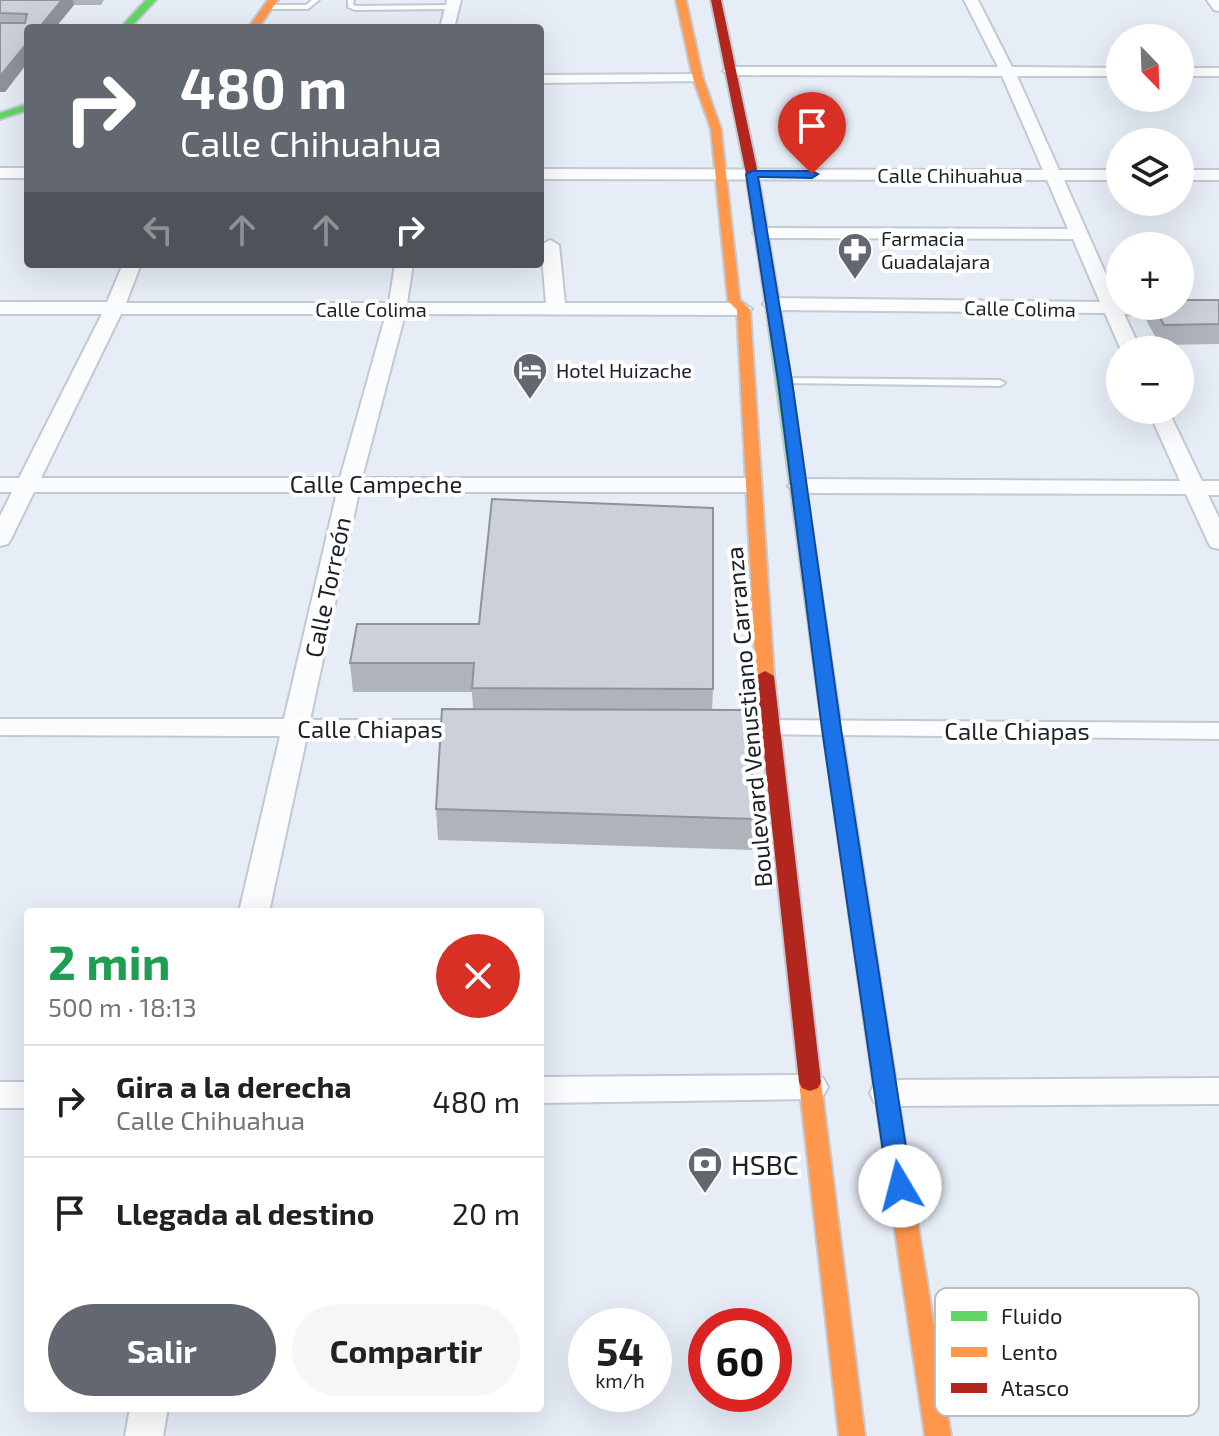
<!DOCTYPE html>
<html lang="es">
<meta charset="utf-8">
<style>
body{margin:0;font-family:"Exo 2",sans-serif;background:#f6f6f6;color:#202124;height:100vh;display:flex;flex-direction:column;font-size:30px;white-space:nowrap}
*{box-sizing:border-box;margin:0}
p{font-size:26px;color:#757577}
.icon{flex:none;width:44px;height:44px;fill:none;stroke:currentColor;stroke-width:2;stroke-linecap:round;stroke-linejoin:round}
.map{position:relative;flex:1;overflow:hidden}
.drawer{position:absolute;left:24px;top:908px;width:520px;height:504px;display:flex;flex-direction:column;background:#fff;border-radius:8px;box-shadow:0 8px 32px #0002}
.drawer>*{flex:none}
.hud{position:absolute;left:24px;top:24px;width:520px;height:244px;border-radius:8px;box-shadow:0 8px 32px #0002;background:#636870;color:#fff;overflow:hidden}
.needle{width:52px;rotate:157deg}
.tools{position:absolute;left:1106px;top:24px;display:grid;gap:16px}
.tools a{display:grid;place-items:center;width:88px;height:88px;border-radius:50%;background:#fff;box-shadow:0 8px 32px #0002;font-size:40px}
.speed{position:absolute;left:568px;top:1308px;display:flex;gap:16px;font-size:40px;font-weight:700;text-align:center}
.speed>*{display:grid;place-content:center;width:104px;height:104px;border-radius:50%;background:#fff;box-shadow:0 8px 32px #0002;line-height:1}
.speed small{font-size:20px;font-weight:400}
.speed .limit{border:12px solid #d22;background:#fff;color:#111}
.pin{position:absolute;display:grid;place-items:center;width:68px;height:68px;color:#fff;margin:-82px -34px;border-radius:50% 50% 50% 0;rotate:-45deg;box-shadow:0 0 8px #0007}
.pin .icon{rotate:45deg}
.me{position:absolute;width:88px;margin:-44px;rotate:352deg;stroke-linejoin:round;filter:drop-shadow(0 0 6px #0008)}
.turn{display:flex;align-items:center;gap:28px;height:168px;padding:0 24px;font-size:36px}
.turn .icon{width:104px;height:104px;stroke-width:2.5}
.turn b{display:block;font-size:56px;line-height:68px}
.lanes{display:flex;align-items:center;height:76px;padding:0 24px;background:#0003;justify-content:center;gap:40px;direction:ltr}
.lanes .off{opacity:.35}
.round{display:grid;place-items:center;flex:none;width:84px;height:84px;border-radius:42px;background:#f6f6f6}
.summary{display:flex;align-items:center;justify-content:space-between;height:136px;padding:0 24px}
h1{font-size:48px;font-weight:700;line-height:60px;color:#1e9e55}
.action{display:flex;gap:16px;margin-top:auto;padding:16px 24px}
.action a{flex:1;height:92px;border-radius:48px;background:#636870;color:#fff;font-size:32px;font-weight:700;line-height:92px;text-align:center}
.action a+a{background:#f6f6f6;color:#202124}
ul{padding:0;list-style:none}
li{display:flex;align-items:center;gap:24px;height:112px;padding:0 24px;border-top:2px solid #e0e0e0}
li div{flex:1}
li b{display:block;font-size:30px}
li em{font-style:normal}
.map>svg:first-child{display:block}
</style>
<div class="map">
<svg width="1219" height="1436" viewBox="0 0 1219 1436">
<rect width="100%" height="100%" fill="#e7edf7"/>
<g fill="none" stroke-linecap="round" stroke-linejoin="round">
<defs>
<path id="lane" d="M312 0H319L308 9H268L265 7 268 5H306Z
M348 0H354L353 5 356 6 450 5 453 7 450 9 355 10 348 7Z
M787 378 1000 380 1005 383 1000 386 784 383V379Z"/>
<path id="street" d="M447 0H461L454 28H440Z
M964 0H978L1012 67 1120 68V76H1017L1059 170H1120V180H1064L1120 306 1219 303V315L1124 314 1141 350H1121L1105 313 772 310 763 304 772 298 1100 302 1073 239 762 238 753 233 762 228 1068 229 1047 180 540 179V169L1043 170 1002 76 730 75 723 71 730 67H998Z
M1207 0H1219V11L1214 10Z
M1180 68H1219V76H1180Z
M698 74 703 75V81L540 83V75Z
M0 168H28V178H0Z
M1180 170H1219V180H1180Z
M550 240 559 245 565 303H743L752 309 743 315 405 314 362 478H751L762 485 751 492H359L310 720H476L485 722 489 728 485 734 476 736H307L269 912H239L280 736 0 735V719H284L337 492H34L11 539 8 544 0 546V516L12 492H0V478H19L102 314H0V302H107L123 264H141L126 303H389L395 264H413L407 303H546L541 245ZM121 314H386L340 478H41Z
M1148 410H1168L1202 481H1219V495H1208L1219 518V549L1211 547 1208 542 1186 494 799 493 788 486 799 479 1180 481Z
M756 720 1219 723V739L747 734 743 728 747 722Z
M812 1075 823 1078 828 1087 823 1096 812 1099 540 1103V1077Z
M1219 1078V1104L886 1106 874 1102 870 1093 874 1084 886 1080Z
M0 1082H28V1108H0Z
M130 1408H168L163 1436H125Z"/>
<path id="fast" d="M146 0H156L130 28H120Z
M28 104V110L0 119V113Z
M774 309 781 313 834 680 825 685 816 680 767 313Z"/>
<path id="slow" d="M268 0H278L258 28H248Z
M676 0H686L703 78 721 129 740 300 750 309 774 676 765 681 756 676 737 310 728 301 711 129 693 78Z
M875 1011 883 1013 886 1019 951 1436H925L864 1019 867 1013Z
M810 1073 818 1076 821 1082 865 1436H839L799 1082 802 1076Z"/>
<path id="jam" d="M711 0H721L758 174 781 313 774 317 767 313 746 174Z
M765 671 774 676 821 1082 818 1088 810 1091 802 1088 799 1082 756 676Z
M825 675 834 680 886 1019 883 1025 875 1027 867 1025 864 1019 816 680Z"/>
</defs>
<!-- lane casing -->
<use href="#lane" stroke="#c3c9d1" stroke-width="4"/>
<!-- street casing -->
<use href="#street" stroke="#c3c9d1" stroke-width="4"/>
<!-- fast casing -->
<use href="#fast" stroke="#c3c9d1" stroke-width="4"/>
<!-- slow casing -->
<use href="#slow" stroke="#c3c9d1" stroke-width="4"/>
<!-- jam casing -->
<use href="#jam" stroke="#c3c9d1" stroke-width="4"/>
<!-- lane -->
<use href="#lane" fill="#fbfcfe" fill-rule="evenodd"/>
<!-- street -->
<use href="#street" fill="#fbfcfe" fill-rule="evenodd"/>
<!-- fast -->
<use href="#fast" fill="#63d668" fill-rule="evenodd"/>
<!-- slow -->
<use href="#slow" fill="#ff974d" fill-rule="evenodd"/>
<!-- jam -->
<use href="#jam" fill="#b3261e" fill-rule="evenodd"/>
</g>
<!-- wall -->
<path fill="#afb4bb" d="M0 0H104L101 5H74L55 28H28V62L5 92H0Z
M1219 300V344L1160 345 1146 320 1149 306H1180Z
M357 624 713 689 712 710 754 819 752 850 438 840 436 809 473 709 472 692H353L350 663Z"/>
<!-- shaded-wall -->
<path fill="#8f9298" d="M62 0H73L74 5 55 28H39Z
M28 42V62L5 92H0V75Z"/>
<!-- building -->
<path fill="#ccd1d9" stroke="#8f9298" stroke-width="2" d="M0 0H62L39 28H28V42L1 75H0V23H25L27 14 0 13Z
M1180 300H1219V324L1164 325 1153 306H1180Z
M492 499 713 508V689L472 688 474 663H350L357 624H479Z
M442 709 749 710 754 819 436 809Z"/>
<!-- route -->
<path fill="#1a73e8" stroke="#114b97" stroke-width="2" d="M752 171H812L818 174 812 178 758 177 792 381 841 729 912 1186 909 1193 900 1196 892 1193 888 1186 822 729 778 381 746 174Z"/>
<!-- icons -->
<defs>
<symbol id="pharmacy-pin" viewBox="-11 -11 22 30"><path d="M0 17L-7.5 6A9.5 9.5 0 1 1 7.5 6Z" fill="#636870" stroke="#fff"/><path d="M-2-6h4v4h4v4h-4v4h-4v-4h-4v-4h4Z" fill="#fff"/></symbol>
<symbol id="hotel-pin" viewBox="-11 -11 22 30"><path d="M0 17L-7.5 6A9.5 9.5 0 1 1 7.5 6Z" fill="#636870" stroke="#fff"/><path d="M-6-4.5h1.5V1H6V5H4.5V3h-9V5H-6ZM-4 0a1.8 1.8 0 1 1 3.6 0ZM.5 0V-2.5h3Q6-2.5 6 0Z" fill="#fff"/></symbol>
<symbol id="bank-pin" viewBox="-11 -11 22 30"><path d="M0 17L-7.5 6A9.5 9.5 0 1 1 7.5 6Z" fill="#636870" stroke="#fff"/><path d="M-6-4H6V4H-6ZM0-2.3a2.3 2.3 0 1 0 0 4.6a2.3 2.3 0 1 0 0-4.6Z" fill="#fff"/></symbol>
</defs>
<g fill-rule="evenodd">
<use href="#pharmacy-pin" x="835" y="230" width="40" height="54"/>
<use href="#hotel-pin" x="510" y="350" width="40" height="54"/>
<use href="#bank-pin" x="685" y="1144" width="40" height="54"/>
</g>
<g text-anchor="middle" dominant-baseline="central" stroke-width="8" stroke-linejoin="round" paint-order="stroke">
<!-- far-street labels -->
<g font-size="20" fill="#1c2028" stroke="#fff">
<text x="950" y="175">Calle Chihuahua</text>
<text transform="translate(1020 308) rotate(1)">Calle Colima</text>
<text x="371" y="309">Calle Colima</text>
</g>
<!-- far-poi labels -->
<g font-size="20" fill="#1c2028" stroke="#fff" text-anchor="start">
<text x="881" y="238">Farmacia<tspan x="881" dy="23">Guadalajara</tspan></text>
<text x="556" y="370">Hotel Huizache</text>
</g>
<!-- street labels -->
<g font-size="24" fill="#1c2028" stroke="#fff">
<text x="376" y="483">Calle Campeche</text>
<text transform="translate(327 587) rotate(-78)">Calle Torreón</text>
<text transform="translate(748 717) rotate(-95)">Boulevard Venustiano Carranza</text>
<text x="370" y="728">Calle Chiapas</text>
<text x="1017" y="730">Calle Chiapas</text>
</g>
<!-- near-poi labels -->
<g font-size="28" fill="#1c2028" stroke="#fff" text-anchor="start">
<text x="731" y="1164">HSBC</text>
</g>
</g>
<!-- legend -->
<rect x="935" y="1288" width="264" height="128" rx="12" fill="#fff" stroke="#bbbcbe" stroke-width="2"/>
<rect x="951" y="1311" width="36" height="10" fill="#63d668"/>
<rect x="951" y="1347" width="36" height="10" fill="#ff974d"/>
<rect x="951" y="1383" width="36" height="10" fill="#b3261e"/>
<g font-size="22" fill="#1c2028">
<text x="1001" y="1324">Fluido</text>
<text x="1001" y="1360">Lento</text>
<text x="1001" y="1396">Atasco</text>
</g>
</svg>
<div class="tools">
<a><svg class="needle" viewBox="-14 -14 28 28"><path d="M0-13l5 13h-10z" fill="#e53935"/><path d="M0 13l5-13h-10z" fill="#757577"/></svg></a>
<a><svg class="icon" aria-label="layers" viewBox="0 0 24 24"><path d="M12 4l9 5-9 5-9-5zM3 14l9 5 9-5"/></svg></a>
<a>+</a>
<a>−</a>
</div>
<div class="speed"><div>54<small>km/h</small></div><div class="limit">60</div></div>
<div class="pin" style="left:812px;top:174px;background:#d93025"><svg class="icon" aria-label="arrive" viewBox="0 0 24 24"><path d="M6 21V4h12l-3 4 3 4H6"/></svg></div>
<svg class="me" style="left:900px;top:1186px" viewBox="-20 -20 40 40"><circle r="19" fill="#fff"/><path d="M0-13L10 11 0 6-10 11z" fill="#1a73e8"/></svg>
<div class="hud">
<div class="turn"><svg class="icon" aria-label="right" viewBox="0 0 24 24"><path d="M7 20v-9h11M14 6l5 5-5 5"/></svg><div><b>480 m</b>Calle Chihuahua</div></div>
<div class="lanes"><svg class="icon off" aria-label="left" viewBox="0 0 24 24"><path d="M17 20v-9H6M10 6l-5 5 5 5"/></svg><svg class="icon off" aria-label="ahead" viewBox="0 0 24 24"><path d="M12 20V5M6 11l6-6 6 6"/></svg><svg class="icon off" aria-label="ahead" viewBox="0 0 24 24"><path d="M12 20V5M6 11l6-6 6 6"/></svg><svg class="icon" aria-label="right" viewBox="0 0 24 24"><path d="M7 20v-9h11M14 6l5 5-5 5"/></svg></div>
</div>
<section class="drawer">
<div class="summary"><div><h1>2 min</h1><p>500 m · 18:13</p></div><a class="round" style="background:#d93025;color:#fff"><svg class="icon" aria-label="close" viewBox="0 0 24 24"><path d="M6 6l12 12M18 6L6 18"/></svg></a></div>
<ul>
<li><svg class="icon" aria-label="right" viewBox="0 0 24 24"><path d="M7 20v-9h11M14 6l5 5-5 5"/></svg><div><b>Gira a la derecha</b><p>Calle Chihuahua</p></div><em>480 m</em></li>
<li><svg class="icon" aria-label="arrive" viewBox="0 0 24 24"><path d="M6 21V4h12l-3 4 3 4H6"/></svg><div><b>Llegada al destino</b></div><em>20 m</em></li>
</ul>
<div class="action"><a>Salir</a><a>Compartir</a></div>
</section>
</div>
